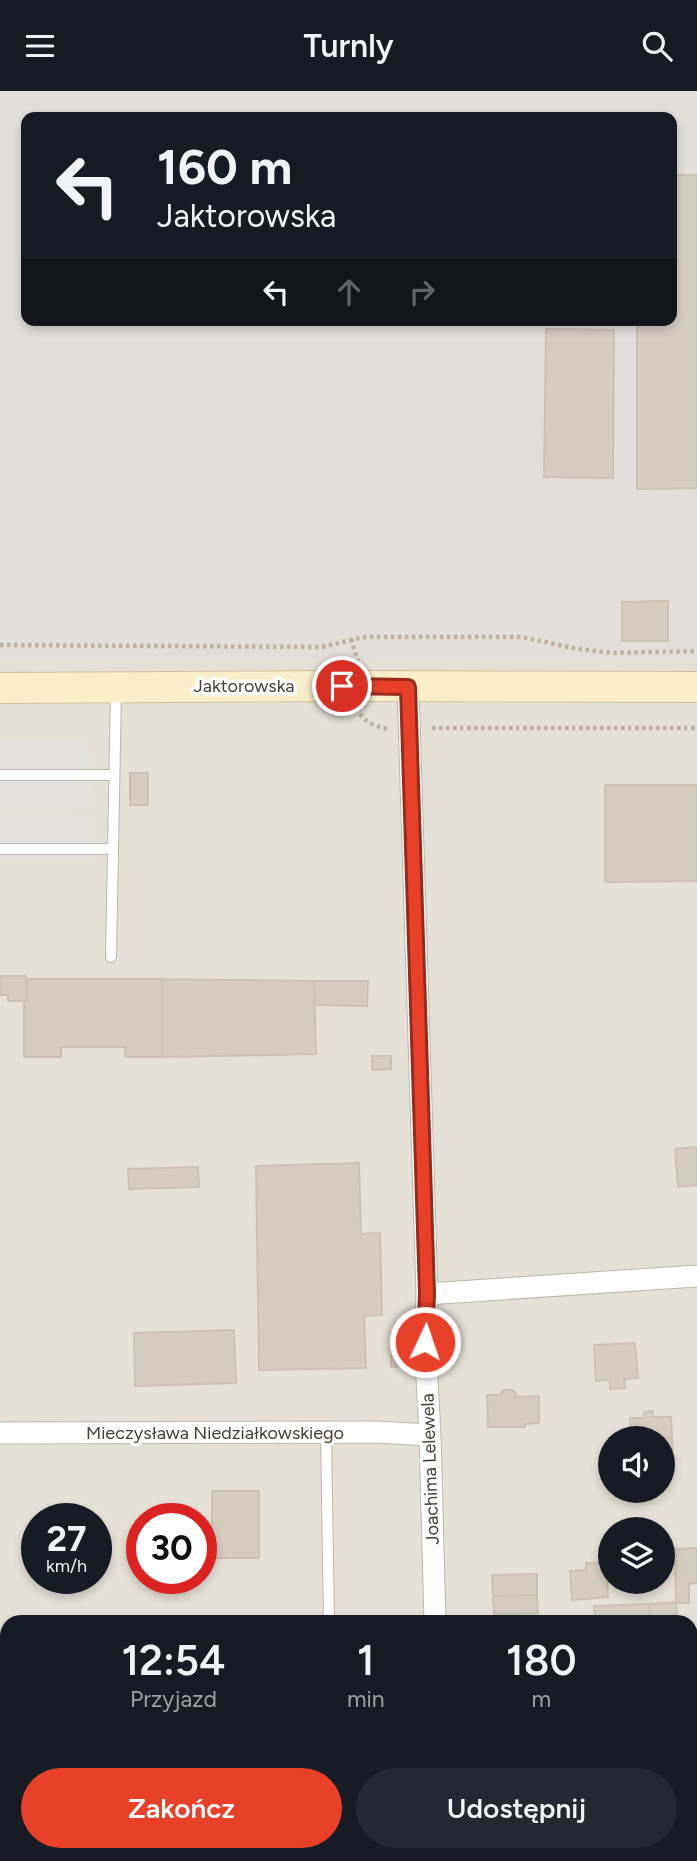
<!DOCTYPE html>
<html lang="pl">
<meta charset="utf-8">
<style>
body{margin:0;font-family:Figtree,sans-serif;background:#242831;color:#f1f3f6;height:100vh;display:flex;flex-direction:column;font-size:26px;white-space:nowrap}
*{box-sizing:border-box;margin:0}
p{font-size:23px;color:#9ea1a6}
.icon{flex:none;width:38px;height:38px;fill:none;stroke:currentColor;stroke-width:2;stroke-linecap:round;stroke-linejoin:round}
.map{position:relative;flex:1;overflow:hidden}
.details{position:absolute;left:0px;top:1524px;width:698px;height:247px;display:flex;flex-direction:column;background:#171b24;border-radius:21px 21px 0 0;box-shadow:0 4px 10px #0003}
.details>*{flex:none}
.guide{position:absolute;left:21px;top:21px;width:656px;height:214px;border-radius:14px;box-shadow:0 4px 10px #0003;background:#171b24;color:#f1f3f6;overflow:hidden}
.tools{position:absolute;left:598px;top:1335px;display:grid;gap:14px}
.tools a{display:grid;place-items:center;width:77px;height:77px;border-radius:50%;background:#171b24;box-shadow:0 4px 10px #0003;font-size:35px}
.speed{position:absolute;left:21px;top:1412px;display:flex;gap:14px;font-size:35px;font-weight:700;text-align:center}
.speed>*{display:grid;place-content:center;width:91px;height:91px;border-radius:50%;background:#171b24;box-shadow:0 4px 10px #0003;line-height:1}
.speed small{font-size:18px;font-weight:400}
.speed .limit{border:10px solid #d22;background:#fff;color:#111}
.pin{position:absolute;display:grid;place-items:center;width:60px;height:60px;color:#fff;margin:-30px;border:4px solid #fff;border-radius:50%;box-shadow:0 2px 7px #0007}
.me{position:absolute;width:77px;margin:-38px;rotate:3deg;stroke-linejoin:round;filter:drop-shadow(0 0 5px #0008)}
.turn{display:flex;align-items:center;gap:24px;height:147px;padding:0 21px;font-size:32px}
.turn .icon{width:91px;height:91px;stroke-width:2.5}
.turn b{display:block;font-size:49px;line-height:60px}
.lanes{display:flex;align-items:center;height:66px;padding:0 21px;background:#0003;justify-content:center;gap:35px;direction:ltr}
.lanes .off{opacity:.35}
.eta{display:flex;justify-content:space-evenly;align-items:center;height:119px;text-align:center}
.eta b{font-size:42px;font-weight:600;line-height:49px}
.action{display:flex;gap:14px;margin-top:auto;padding:14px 21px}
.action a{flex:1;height:80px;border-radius:42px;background:#e94129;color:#fff;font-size:28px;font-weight:600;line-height:80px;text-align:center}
.action a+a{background:#242831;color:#f1f3f6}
header{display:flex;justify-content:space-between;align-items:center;height:91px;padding:0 21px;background:#171b24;font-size:32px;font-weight:600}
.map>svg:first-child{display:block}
</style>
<header><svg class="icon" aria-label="menu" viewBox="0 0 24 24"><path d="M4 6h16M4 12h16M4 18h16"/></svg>Turnly<svg class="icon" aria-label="search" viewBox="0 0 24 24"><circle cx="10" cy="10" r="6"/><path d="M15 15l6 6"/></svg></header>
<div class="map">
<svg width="697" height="1770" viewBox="0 0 697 1770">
<rect width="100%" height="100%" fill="#f3efe8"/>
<!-- residential -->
<path fill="#e6e1d6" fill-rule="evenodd" d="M0 569 697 570V1770H0ZM611 1348H663V1400H611ZM37 1428H96V1488H37ZM142 1428H201V1488H142ZM611 1438H663V1491H611ZM7 1531H691V1764H7Z"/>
<!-- industrial -->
<path fill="#e2ded9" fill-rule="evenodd" d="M0 0H697V570L0 569ZM26 26H672V229H26Z"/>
<!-- parking -->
<path fill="#e4e2df" d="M0 651 87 652 94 717H0Z
M0 724 93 725V768L0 767Z"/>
<!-- building -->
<path fill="#d6cdc1" stroke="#cdc2b2" stroke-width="2" d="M672 84H697V397L637 398V229H672Z
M546 238 614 239 613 387 544 386Z
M668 510V550H622V511Z
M130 682H148V714H130Z
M605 694H697V790L605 791Z
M0 885H26L27 910H8V904H0Z
M26 888H162V966H125V956H61V966H24V910H27Z
M162 888 314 890 316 963 162 966Z
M314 890H368L367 915 314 914Z
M372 965H391V978L372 979Z
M697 1056V1094L678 1096 675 1058Z
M359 1072 361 1143 380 1142 382 1224 364 1225 366 1277 259 1279 256 1075Z
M198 1076 199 1096 129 1098 128 1078Z
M234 1239 236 1292 135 1295 134 1242Z
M635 1252 638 1287 624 1288 625 1297 610 1298V1289L596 1290 594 1254Z
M391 1257H405L406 1275 391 1276Z
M503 1299H512L516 1302V1306L539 1305V1332L525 1333V1336H488L487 1304H500Z
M653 1320V1326H671L672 1347 631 1348 630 1327H644V1321Z
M672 1347 673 1376H663V1348H645Z
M212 1400H259V1467H212Z
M697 1457V1492L689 1493V1512H676L675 1458Z
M606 1471 608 1506 572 1509 570 1480 586 1479V1472Z
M537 1483V1504L493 1505 492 1484Z
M537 1504 538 1522 494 1523 493 1505Z
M676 1511 677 1531H650L649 1513Z
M649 1513 650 1531H595L594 1515Z
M538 1522V1531H494V1523Z
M0 1629H7V1692H3Z
M0 1754H7V1764H23V1770H0Z
M23 1764H63V1770H23Z"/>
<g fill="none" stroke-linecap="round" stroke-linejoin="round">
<defs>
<path id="service" d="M0 684H114
M0 758H113
M111 866 116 599
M326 1342 329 1531
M335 1764V1770"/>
<path id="minor" d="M408 596 427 1203 425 1251 430 1344 435 1531
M427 1203 697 1185
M0 1342 376 1341 430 1344
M441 1764V1770"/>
<path id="secondary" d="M0 597 342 595 697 596"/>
</defs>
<!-- service casing -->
<use href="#service" stroke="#bdb6ab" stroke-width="12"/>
<!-- minor casing -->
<use href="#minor" stroke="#bdb6ab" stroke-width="23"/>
<!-- secondary casing -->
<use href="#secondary" stroke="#cfc09b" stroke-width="32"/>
<!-- path -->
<path stroke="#beb29e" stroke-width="4.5" stroke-dasharray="3.5 3.5" stroke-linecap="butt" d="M351 548 358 570
M0 554 322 556C337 553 351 548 367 546H522L573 557 612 562 697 560
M360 623C366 632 377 636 388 638
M432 637H697"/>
<!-- service -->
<use href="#service" stroke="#fff" stroke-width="10"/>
<!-- minor -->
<use href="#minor" stroke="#fff" stroke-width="21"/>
<!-- secondary -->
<use href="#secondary" stroke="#faeeca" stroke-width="30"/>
</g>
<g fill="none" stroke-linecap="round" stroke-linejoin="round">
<defs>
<path id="route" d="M342 595 408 596 427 1203 425 1251"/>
</defs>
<!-- route casing -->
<use href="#route" stroke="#972a1b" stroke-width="18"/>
<!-- route -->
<use href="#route" stroke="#e94129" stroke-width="12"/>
</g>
<g text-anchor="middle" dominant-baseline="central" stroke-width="7" stroke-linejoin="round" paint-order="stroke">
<!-- street labels -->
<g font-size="18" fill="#453f37" stroke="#fff">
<text x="244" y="595">Jaktorowska</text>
<text x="215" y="1342">Mieczysława Niedziałkowskiego</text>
<text transform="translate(430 1378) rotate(-92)">Joachima Lelewela</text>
</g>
</g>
</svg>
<div class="tools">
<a><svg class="icon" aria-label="sound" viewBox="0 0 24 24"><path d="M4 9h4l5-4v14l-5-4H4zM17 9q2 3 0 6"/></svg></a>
<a><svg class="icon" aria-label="layers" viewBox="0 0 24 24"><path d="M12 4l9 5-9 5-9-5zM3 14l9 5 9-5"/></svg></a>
</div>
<div class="speed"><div>27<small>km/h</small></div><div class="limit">30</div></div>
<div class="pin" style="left:342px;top:595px;background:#d93025"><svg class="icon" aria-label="arrive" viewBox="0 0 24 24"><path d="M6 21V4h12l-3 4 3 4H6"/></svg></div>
<svg class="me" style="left:425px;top:1251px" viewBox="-20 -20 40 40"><circle r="17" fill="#e94129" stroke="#fff" stroke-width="3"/><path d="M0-11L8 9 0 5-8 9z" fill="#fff"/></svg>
<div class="guide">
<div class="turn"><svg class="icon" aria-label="left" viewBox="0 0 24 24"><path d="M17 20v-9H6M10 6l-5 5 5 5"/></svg><div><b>160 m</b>Jaktorowska</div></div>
<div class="lanes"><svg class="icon" aria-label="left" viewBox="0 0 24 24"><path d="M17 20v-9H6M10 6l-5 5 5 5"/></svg><svg class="icon off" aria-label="ahead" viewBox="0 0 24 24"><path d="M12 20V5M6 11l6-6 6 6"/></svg><svg class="icon off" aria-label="right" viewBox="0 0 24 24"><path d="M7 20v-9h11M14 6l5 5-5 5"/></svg></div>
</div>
<section class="details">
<div class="eta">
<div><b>12:54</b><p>Przyjazd</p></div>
<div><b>1</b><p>min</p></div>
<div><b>180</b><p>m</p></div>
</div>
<div class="action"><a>Zakończ</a><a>Udostępnij</a></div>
</section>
</div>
